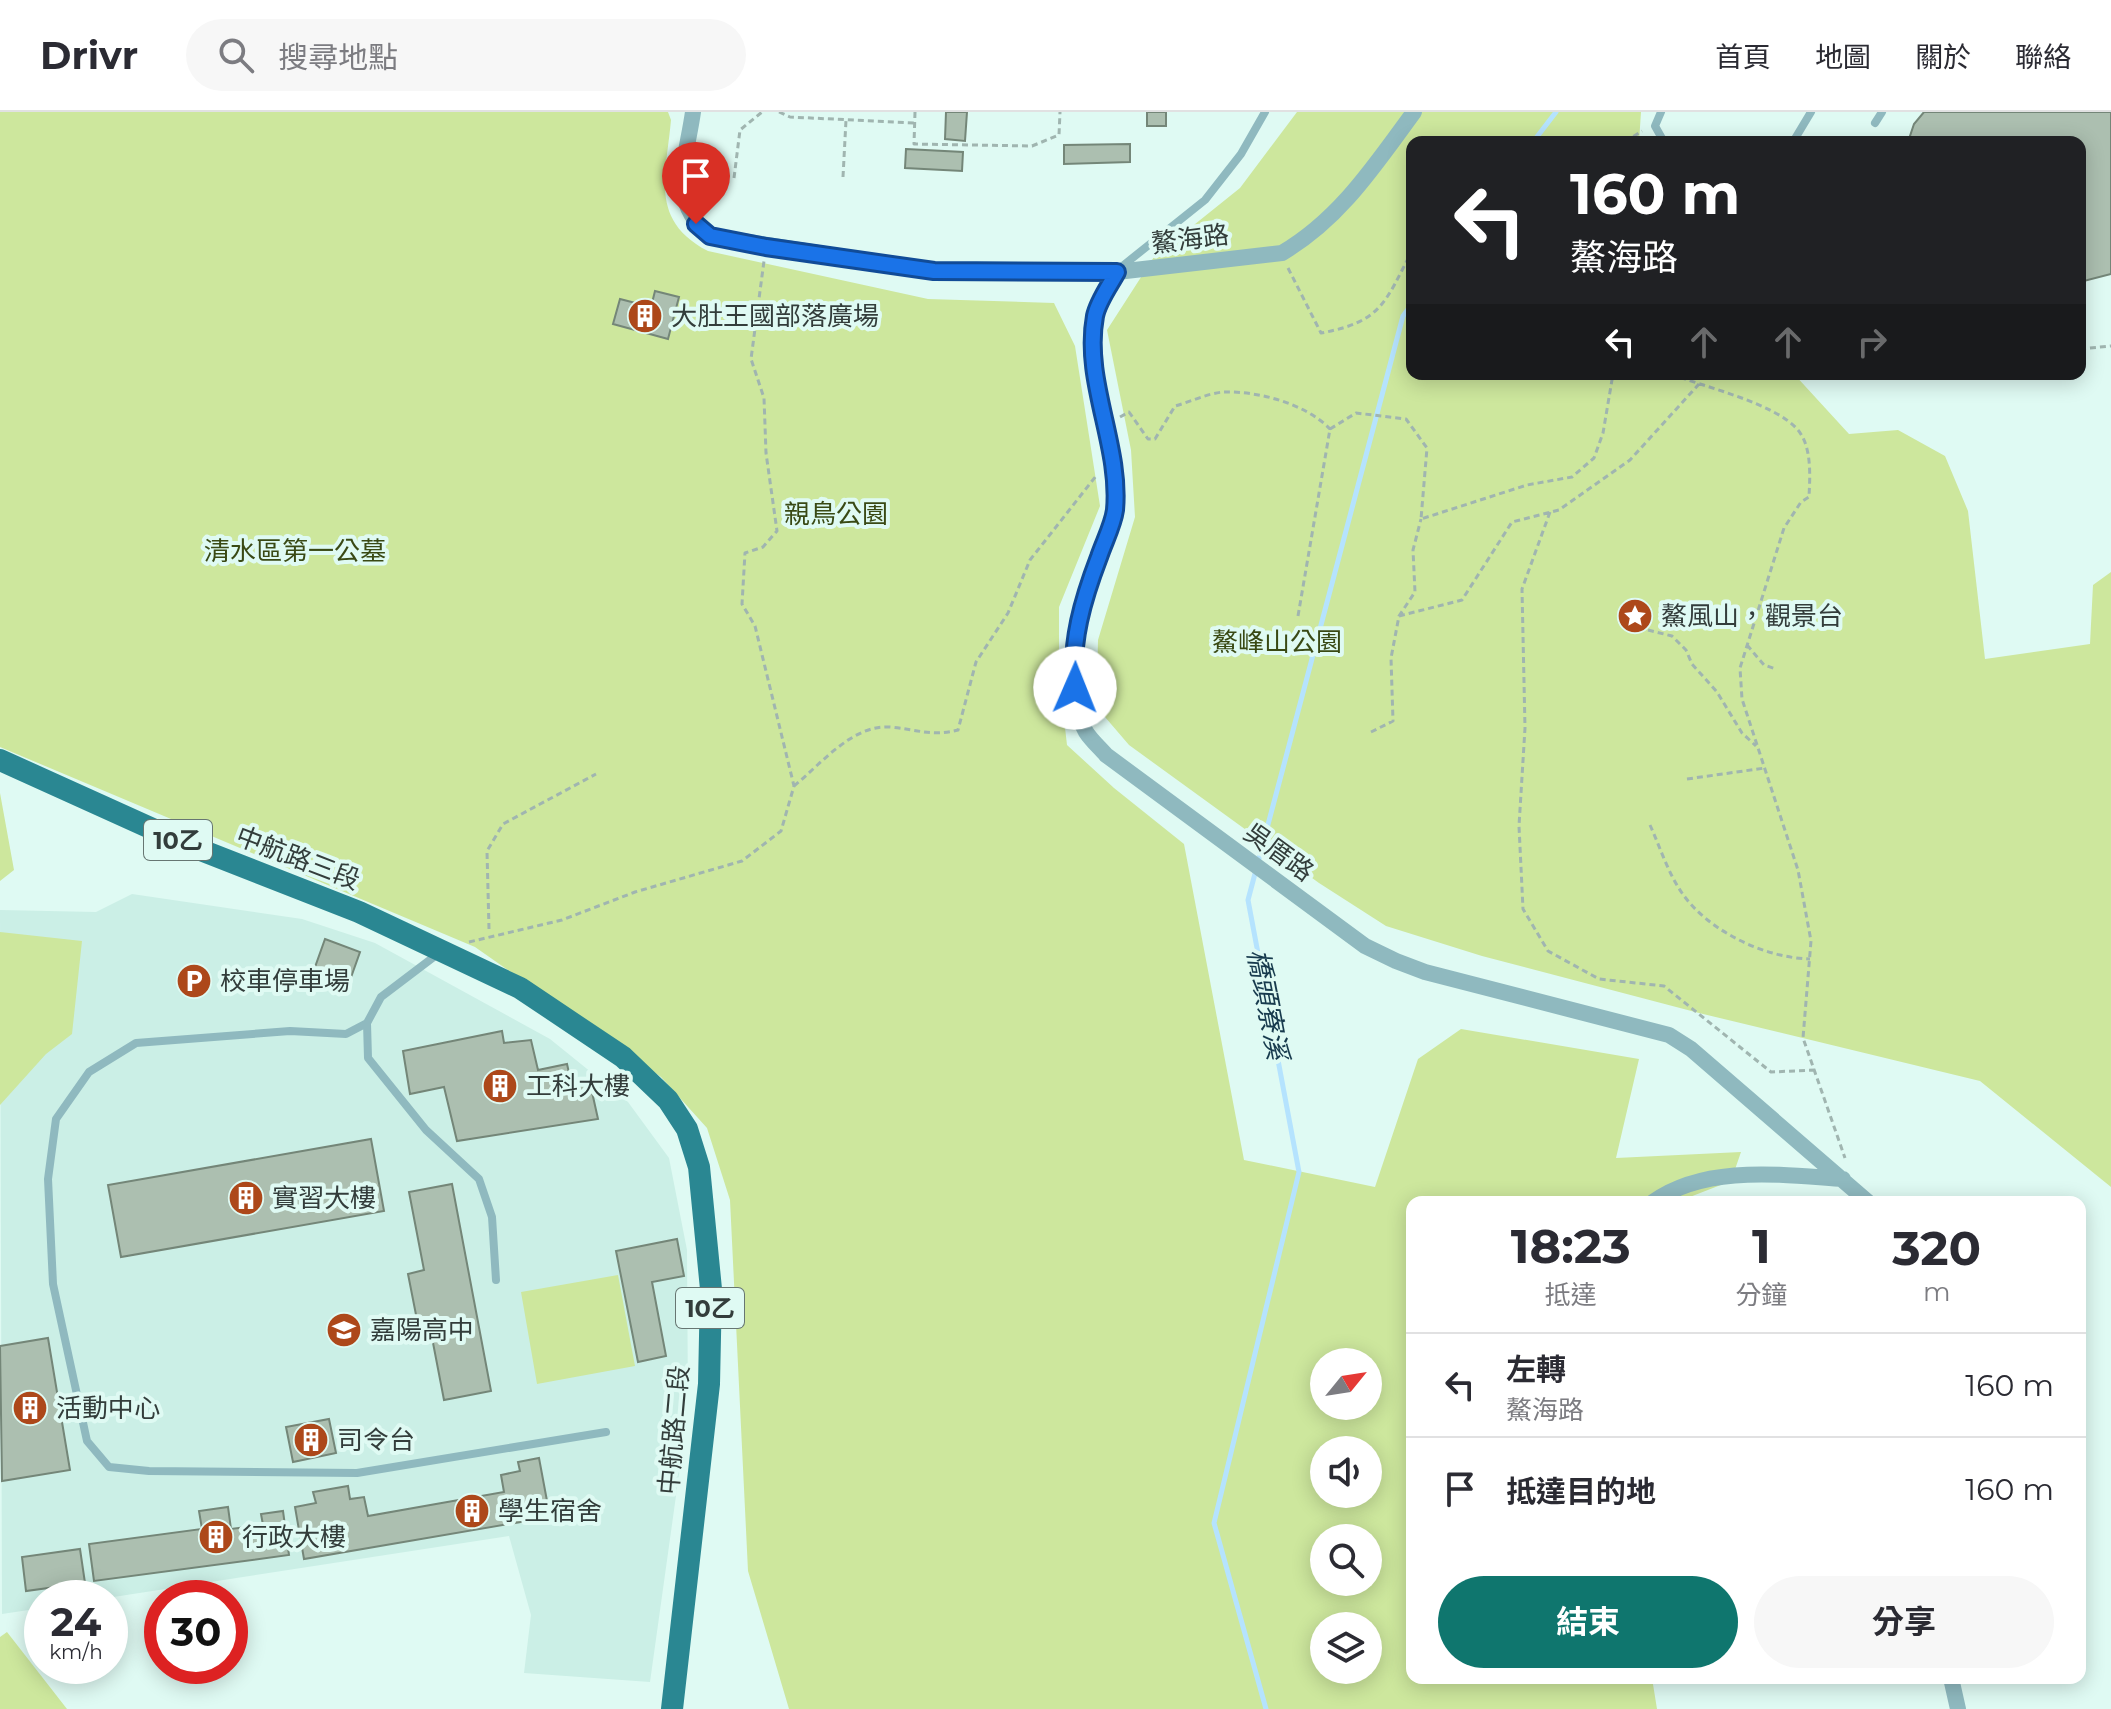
<!DOCTYPE html>
<html lang="zh-TW">
<meta charset="utf-8">
<style>
body{margin:0;font-family:Montserrat,"Noto Sans TC",sans-serif;background:#f7f7f7;color:#2b2b33;height:100vh;display:flex;flex-direction:column;font-size:30px;white-space:nowrap}
*{box-sizing:border-box;margin:0}
p{font-size:26px;color:#7c7c81}
.icon{flex:none;width:44px;height:44px;fill:none;stroke:currentColor;stroke-width:2;stroke-linecap:round;stroke-linejoin:round}
.map{position:relative;flex:1;overflow:hidden}
.details{position:absolute;left:1406px;top:1084px;width:680px;height:488px;display:flex;flex-direction:column;background:#fff;border-radius:16px;box-shadow:0 4px 20px #0003}
.details>*{flex:none}
.hud{position:absolute;left:1406px;top:24px;width:680px;height:244px;border-radius:16px;box-shadow:0 4px 20px #0003;background:#202124;color:#fff;overflow:hidden}
.needle{width:52px;rotate:60deg}
.controls{position:absolute;left:1310px;top:1236px;display:grid;gap:16px}
.controls a{display:grid;place-items:center;width:72px;height:72px;border-radius:50%;background:#fff;box-shadow:0 4px 20px #0003;font-size:40px}
.speed{position:absolute;left:24px;top:1468px;display:flex;gap:16px;font-size:40px;font-weight:700;text-align:center}
.speed>*{display:grid;place-content:center;width:104px;height:104px;border-radius:50%;background:#fff;box-shadow:0 4px 20px #0003;line-height:1}
.speed small{font-size:20px;font-weight:400}
.speed .limit{border:12px solid #d22;background:#fff;color:#111}
.pin{position:absolute;display:grid;place-items:center;width:68px;height:68px;color:#fff;margin:-82px -34px;border-radius:50% 50% 50% 0;rotate:-45deg;box-shadow:0 0 8px #0007}
.pin .icon{rotate:45deg}
.me{position:absolute;width:88px;margin:-44px;rotate:1deg;stroke-linejoin:round;filter:drop-shadow(0 0 6px #0008)}
.turn{display:flex;align-items:center;gap:28px;height:168px;padding:0 32px;font-size:36px}
.turn .icon{width:104px;height:104px;stroke-width:2.5}
.turn b{display:block;font-size:56px;line-height:68px}
.lanes{display:flex;align-items:center;height:76px;padding:0 32px;background:#0003;justify-content:center;gap:40px;direction:ltr}
.lanes .off{opacity:.35}
.eta{display:flex;justify-content:space-evenly;align-items:center;height:136px;text-align:center}
.eta b{font-size:48px;font-weight:700;line-height:56px}
.primary-button{display:flex;gap:16px;margin-top:auto;padding:16px 32px}
.primary-button a{flex:1;height:92px;border-radius:48px;background:#0f766e;color:#fff;font-size:32px;font-weight:700;line-height:92px;text-align:center}
.primary-button a+a{background:#f7f7f7;color:#2b2b33}
ul{padding:0;list-style:none}
li{display:flex;align-items:center;gap:24px;height:104px;padding:0 32px;border-top:2px solid #e1e1e2}
li div{flex:1}
li b{display:block;font-size:30px}
li em{font-style:normal}
header{display:flex;align-items:center;gap:48px;box-sizing:border-box;height:112px;padding:0 40px;background:#fff;border-bottom:2px solid #e1e1e2}
header strong{font-size:38px}
nav{display:flex;gap:44px;margin-inline-start:auto;font-size:28px}
.search{width:560px;height:72px;background:#f7f7f7;display:flex;align-items:center;gap:20px;box-sizing:border-box;padding:0 28px;border-radius:44px;color:#7c7c81;font-size:30px}
.map>svg:first-child{display:block}
</style>
<header>
<strong>Drivr</strong>
<div class="search"><svg class="icon" aria-label="search" viewBox="0 0 24 24"><circle cx="10" cy="10" r="6"/><path d="M15 15l6 6"/></svg>搜尋地點</div>
<nav><a>首頁</a><a>地圖</a><a>關於</a><a>聯絡</a></nav>
</header>
<div class="map">
<svg width="2111" height="1597" viewBox="0 0 2111 1597">
<rect width="100%" height="100%" fill="#dffaf3"/>
<!-- built -->
<path fill="#cbefe6" d="M132 782 302 807 375 831 550 927 628 990 669 1046 687 1138 688 1298 650 1570 524 1561 531 1503 509 1424 107 1486H42V1496L2 1502 0 798 96 800Z"/>
<!-- green -->
<path fill="#cde79d" fill-rule="evenodd" d="M0 0H668L671 8C666 64 649 108 708 139L928 187 1054 191 1075 234 1100 394 1059 495V563L1067 633 1114 676 1184 732 1244 1048 1375 1075 1418 947 1461 917 1639 947 1616 1046 1741 1040 1731 1069 1677 1090H1412V1566H1652L1657 1597H789L748 1459 730 1088 707 1016 661 965 475 835 0 635ZM1324 1250H1368V1294H1324ZM1324 1338H1368V1382H1324ZM1324 1426H1368V1470H1324ZM1324 1514H1368V1558H1324Z
M1297 0H1641L1639 30H1412V262H1794L1849 322 1898 318 1945 344 1968 399 1985 547 2090 532 2093 473 2111 460V1075L1980 969 1699 901 1482 844 1386 814 1319 771 1129 633 1105 605 1097 570 1098 528 1135 405 1131 338 1107 218 1154 145 1240 76Z
M0 681 14 758 0 769Z
M0 820 82 829 72 922 46 942 0 993Z
M618 1163 635 1254 537 1272 521 1180Z
M7 1520 67 1597H0V1525Z"/>
<g fill="none" stroke-linecap="round" stroke-linejoin="round">
<!-- stream -->
<path stroke="#b5e3fe" stroke-width="5" d="M1533 30 1556 0
M1266 1597 1214 1411 1299 1060 1248 788 1403 204 1412 192"/>
</g>
<!-- building -->
<path fill="#acbfb0" stroke="#748678" stroke-width="2" d="M946 0H967L965 29 945 27Z
M1147 0H1166V14H1147Z
M1924 0H2111V162L2080 170V30H1908L1914 12Z
M1130 32V50L1064 52V33Z
M906 37 963 40 962 59 905 56Z
M655 179 679 185 668 227 613 212 620 187 651 195Z
M325 827 360 840 349 871 314 858Z
M502 919 504 931 531 928 538 958 567 952 572 974 590 971 598 1007 457 1029 444 975 410 982 403 939Z
M371 1027 384 1099 121 1145 108 1073Z
M452 1072 491 1279 444 1288 429 1210 418 1213 408 1162 424 1158 409 1080Z
M677 1127 684 1164 652 1170 666 1244 638 1250 616 1139Z
M48 1226 70 1358 2 1369 0 1234Z
M329 1307 336 1341 293 1350 286 1315Z
M539 1346 550 1405 304 1447 295 1395 316 1391 313 1380 348 1374 350 1387 364 1385 368 1404 504 1380 501 1363 520 1359 518 1350Z
M228 1395 231 1417 263 1413 261 1402 283 1399 289 1443 94 1469 89 1432 202 1417 199 1399Z
M80 1437 85 1471 26 1479 22 1445Z"/>
<g fill="none" stroke-linecap="round" stroke-linejoin="round">
<!-- path -->
<path stroke="#a0b5b0" stroke-width="3" stroke-dasharray="6 4" stroke-linecap="butt" d="M779 0 790 5 914 11
M915 0 914 32 1032 34 1059 23 1060 0
M1625 30 1642 19
M843 65 846 8
M734 66 740 18 762 0
M1288 156 1321 221C1382 210 1385 190 1412 139
M2080 237 2111 234
M1671 262C1704 275 1775 291 1798 318 1812 335 1810 364 1809 385L1801 390 1784 416 1740 556 1742 587 1798 758 1811 829 1803 926 1845 1046
M1120 305 1129 300 1148 327H1155L1175 294C1190 290 1208 281 1224 280 1259 279 1306 292 1330 317
M1330 317 1356 301 1406 307 1427 336 1421 407 1527 373 1572 365 1594 346 1603 321 1613 262
M1550 400 1522 477 1525 616 1519 714 1523 797 1548 839 1599 867 1664 874 1771 960 1815 958
M1298 504 1330 317
M1399 504 1462 488 1512 410 1559 398 1630 348 1699 272
M1648 518 1672 524 1686 538 1692 552 1717 580 1742 621 1756 634
M1747 533 1764 553 1776 557
M1371 620 1393 609 1391 546 1399 504 1415 480 1413 438 1421 407
M1687 667 1765 656
M794 674C821 652 852 613 889 615 915 617 933 625 958 618L976 550 1008 501 1030 448 1096 364
M1650 713C1660 735 1668 761 1682 781 1708 819 1765 846 1810 847
M489 817 487 739 503 712 596 662
M469 830 562 808 635 780 742 749 781 719 794 674 755 514 742 492 745 441 763 435 777 419 766 341 764 286 751 247 764 149"/>
<!-- service -->
<path stroke="#8fb9bf" stroke-width="8" d="M1661 0 1655 14 1664 30
M1875 11 1882 0
M1793 30 1811 0
M1120 156 1205 88 1241 42 1265 0
M439 841 381 885 367 911 346 922 290 919 136 931 89 960 56 1007 48 1067 53 1172 87 1329 109 1355 149 1359 357 1361 606 1320
M367 911 368 946 426 1018 479 1067 492 1105 496 1168"/>
<!-- minor -->
<path stroke="#8fb9bf" stroke-width="16" d="M693 0C686 50 667 88 710 124L934 159 1117 160 1282 141C1340 107 1375 53 1414 0
M1117 160C1110 173 1098 189 1095 203 1083 264 1117 333 1115 396 1114 415 1102 437 1095 454 1078 502 1059 572 1086 620 1091 628 1100 636 1106 643L1365 834 1396 849 1425 860 1669 923 1691 937 1868 1090
M1653 1090C1706 1052 1783 1063 1843 1067
M1951 1566 1958 1597"/>
<!-- primary -->
<path stroke="#2a8792" stroke-width="22" d="M0 648 188 733 359 800 520 876 623 945 668 988 687 1017 699 1055 711 1177 709 1272 672 1597"/>
</g>
<g fill="none" stroke-linecap="round" stroke-linejoin="round">
<defs>
<path id="route" d="M696 112 710 124 766 135 934 159 1117 160C1110 173 1098 189 1095 204 1083 269 1121 333 1115 398 1113 413 1104 430 1099 445 1083 487 1070 530 1075 576"/>
</defs>
<!-- route casing -->
<use href="#route" stroke="#114b97" stroke-width="20"/>
<!-- route -->
<use href="#route" stroke="#1a73e8" stroke-width="14"/>
</g>
<!-- icons -->
<defs>
<symbol id="building-disc" viewBox="-11 -11 22 22"><circle r="9.5" fill="#ad481a" stroke="#dffaf3"/><path d="M-4-6H4V6H1V3H-1V6H-4ZM-2.5-4.3h1.7v1.8h-1.7ZM.8-4.3h1.7v1.8H.8ZM-2.5-1h1.7V.8h-1.7ZM.8-1h1.7V.8H.8Z" fill="#fff"/></symbol>
<symbol id="sight-disc" viewBox="-11 -11 22 22"><circle r="9.5" fill="#ad481a" stroke="#dffaf3"/><path d="M0-6L1.8-2.2L6-1.7L2.9 1.2L3.7 5.4L0 3.3L-3.7 5.4L-2.9 1.2L-6-1.7L-1.8-2.2Z" fill="#fff"/></symbol>
<symbol id="parking-disc" viewBox="-11 -11 22 22"><circle r="9.5" fill="#ad481a" stroke="#dffaf3"/><path d="M-3.5-5.5H1a3.5 3.5 0 0 1 0 7H-1V5.5H-3.5ZM-1-3.4V-.6H.8a1.4 1.4 0 0 0 0-2.8Z" fill="#fff"/></symbol>
<symbol id="school-disc" viewBox="-11 -11 22 22"><circle r="9.5" fill="#ad481a" stroke="#dffaf3"/><path d="M0-5L7-2L0 1L-7-2ZM-4 1L0 2.5L4 1V4Q0 6-4 4Z" fill="#fff"/></symbol>
</defs>
<g fill-rule="evenodd">
<use href="#building-disc" x="625" y="184" width="40" height="40"/>
<use href="#sight-disc" x="1615" y="484" width="40" height="40"/>
<use href="#parking-disc" x="174" y="849" width="40" height="40"/>
<use href="#building-disc" x="480" y="954" width="40" height="40"/>
<use href="#building-disc" x="226" y="1066" width="40" height="40"/>
<use href="#school-disc" x="324" y="1198" width="40" height="40"/>
<use href="#building-disc" x="10" y="1276" width="40" height="40"/>
<use href="#building-disc" x="291" y="1308" width="40" height="40"/>
<use href="#building-disc" x="452" y="1379" width="40" height="40"/>
<use href="#building-disc" x="196" y="1405" width="40" height="40"/>
</g>
<g text-anchor="middle" dominant-baseline="central" stroke-width="8" stroke-linejoin="round" paint-order="stroke">
<!-- shield labels -->
<g fill="#dffaf3" stroke="#677672" stroke-width="2">
<rect x="144" y="708" width="68" height="40" rx="6"/>
<rect x="676" y="1176" width="68" height="40" rx="6"/>
</g>
<g font-size="24" font-weight="bold" fill="#333d3b">
<text x="178" y="728">10乙</text>
<text x="710" y="1196">10乙</text>
</g>
<!-- street labels -->
<g font-size="26" fill="#333d3b" stroke="#dffaf3">
<text transform="translate(1190 127) rotate(-7)">鰲海路</text>
<text transform="translate(1279 740) rotate(36)">吳厝路</text>
<text transform="translate(298 746) rotate(21)">中航路三段</text>
<text transform="translate(674 1318) rotate(-85)">中航路二段</text>
</g>
<!-- poi labels -->
<g font-size="26" fill="#333d3b" stroke="#dffaf3" text-anchor="start">
<text x="671" y="204">大肚王國部落廣場</text>
<text x="1661" y="504">鰲風山，觀景台</text>
<text x="220" y="869">校車停車場</text>
<text x="526" y="974">工科大樓</text>
<text x="272" y="1086">實習大樓</text>
<text x="370" y="1218">嘉陽高中</text>
<text x="56" y="1296">活動中心</text>
<text x="337" y="1328">司令台</text>
<text x="498" y="1399">學生宿舍</text>
<text x="242" y="1425">行政大樓</text>
</g>
<!-- park labels -->
<g font-size="26" fill="#394914" stroke="#dffaf3">
<text x="836" y="402">親鳥公園</text>
<text x="295" y="439">清水區第一公墓</text>
<text x="1277" y="530">鰲峰山公園</text>
</g>
<!-- water labels -->
<g font-size="28" font-style="italic" fill="#173a4d" stroke="#dffaf3">
<text transform="translate(1268 892) rotate(79)">橋頭寮溪</text>
</g>
</g>
</svg>
<div class="controls">
<a><svg class="needle" viewBox="-14 -14 28 28"><path d="M0-13l5 13h-10z" fill="#e53935"/><path d="M0 13l5-13h-10z" fill="#7c7c81"/></svg></a>
<a><svg class="icon" aria-label="sound" viewBox="0 0 24 24"><path d="M4 9h4l5-4v14l-5-4H4zM17 9q2 3 0 6"/></svg></a>
<a><svg class="icon" aria-label="search" viewBox="0 0 24 24"><circle cx="10" cy="10" r="6"/><path d="M15 15l6 6"/></svg></a>
<a><svg class="icon" aria-label="layers" viewBox="0 0 24 24"><path d="M12 4l9 5-9 5-9-5zM3 14l9 5 9-5"/></svg></a>
</div>
<div class="speed"><div>24<small>km/h</small></div><div class="limit">30</div></div>
<div class="pin" style="left:696px;top:112px;background:#d93025"><svg class="icon" aria-label="arrive" viewBox="0 0 24 24"><path d="M6 21V4h12l-3 4 3 4H6"/></svg></div>
<svg class="me" style="left:1075px;top:576px" viewBox="-20 -20 40 40"><circle r="19" fill="#fff"/><path d="M0-13L10 11 0 6-10 11z" fill="#1a73e8"/></svg>
<div class="hud">
<div class="turn"><svg class="icon" aria-label="left" viewBox="0 0 24 24"><path d="M17 20v-9H6M10 6l-5 5 5 5"/></svg><div><b>160 m</b>鰲海路</div></div>
<div class="lanes"><svg class="icon" aria-label="left" viewBox="0 0 24 24"><path d="M17 20v-9H6M10 6l-5 5 5 5"/></svg><svg class="icon off" aria-label="ahead" viewBox="0 0 24 24"><path d="M12 20V5M6 11l6-6 6 6"/></svg><svg class="icon off" aria-label="ahead" viewBox="0 0 24 24"><path d="M12 20V5M6 11l6-6 6 6"/></svg><svg class="icon off" aria-label="right" viewBox="0 0 24 24"><path d="M7 20v-9h11M14 6l5 5-5 5"/></svg></div>
</div>
<section class="details">
<div class="eta">
<div><b>18:23</b><p>抵達</p></div>
<div><b>1</b><p>分鐘</p></div>
<div><b>320</b><p>m</p></div>
</div>
<ul>
<li><svg class="icon" aria-label="left" viewBox="0 0 24 24"><path d="M17 20v-9H6M10 6l-5 5 5 5"/></svg><div><b>左轉</b><p>鰲海路</p></div><em>160 m</em></li>
<li><svg class="icon" aria-label="arrive" viewBox="0 0 24 24"><path d="M6 21V4h12l-3 4 3 4H6"/></svg><div><b>抵達目的地</b></div><em>160 m</em></li>
</ul>
<div class="primary-button"><a>結束</a><a>分享</a></div>
</section>
</div>
